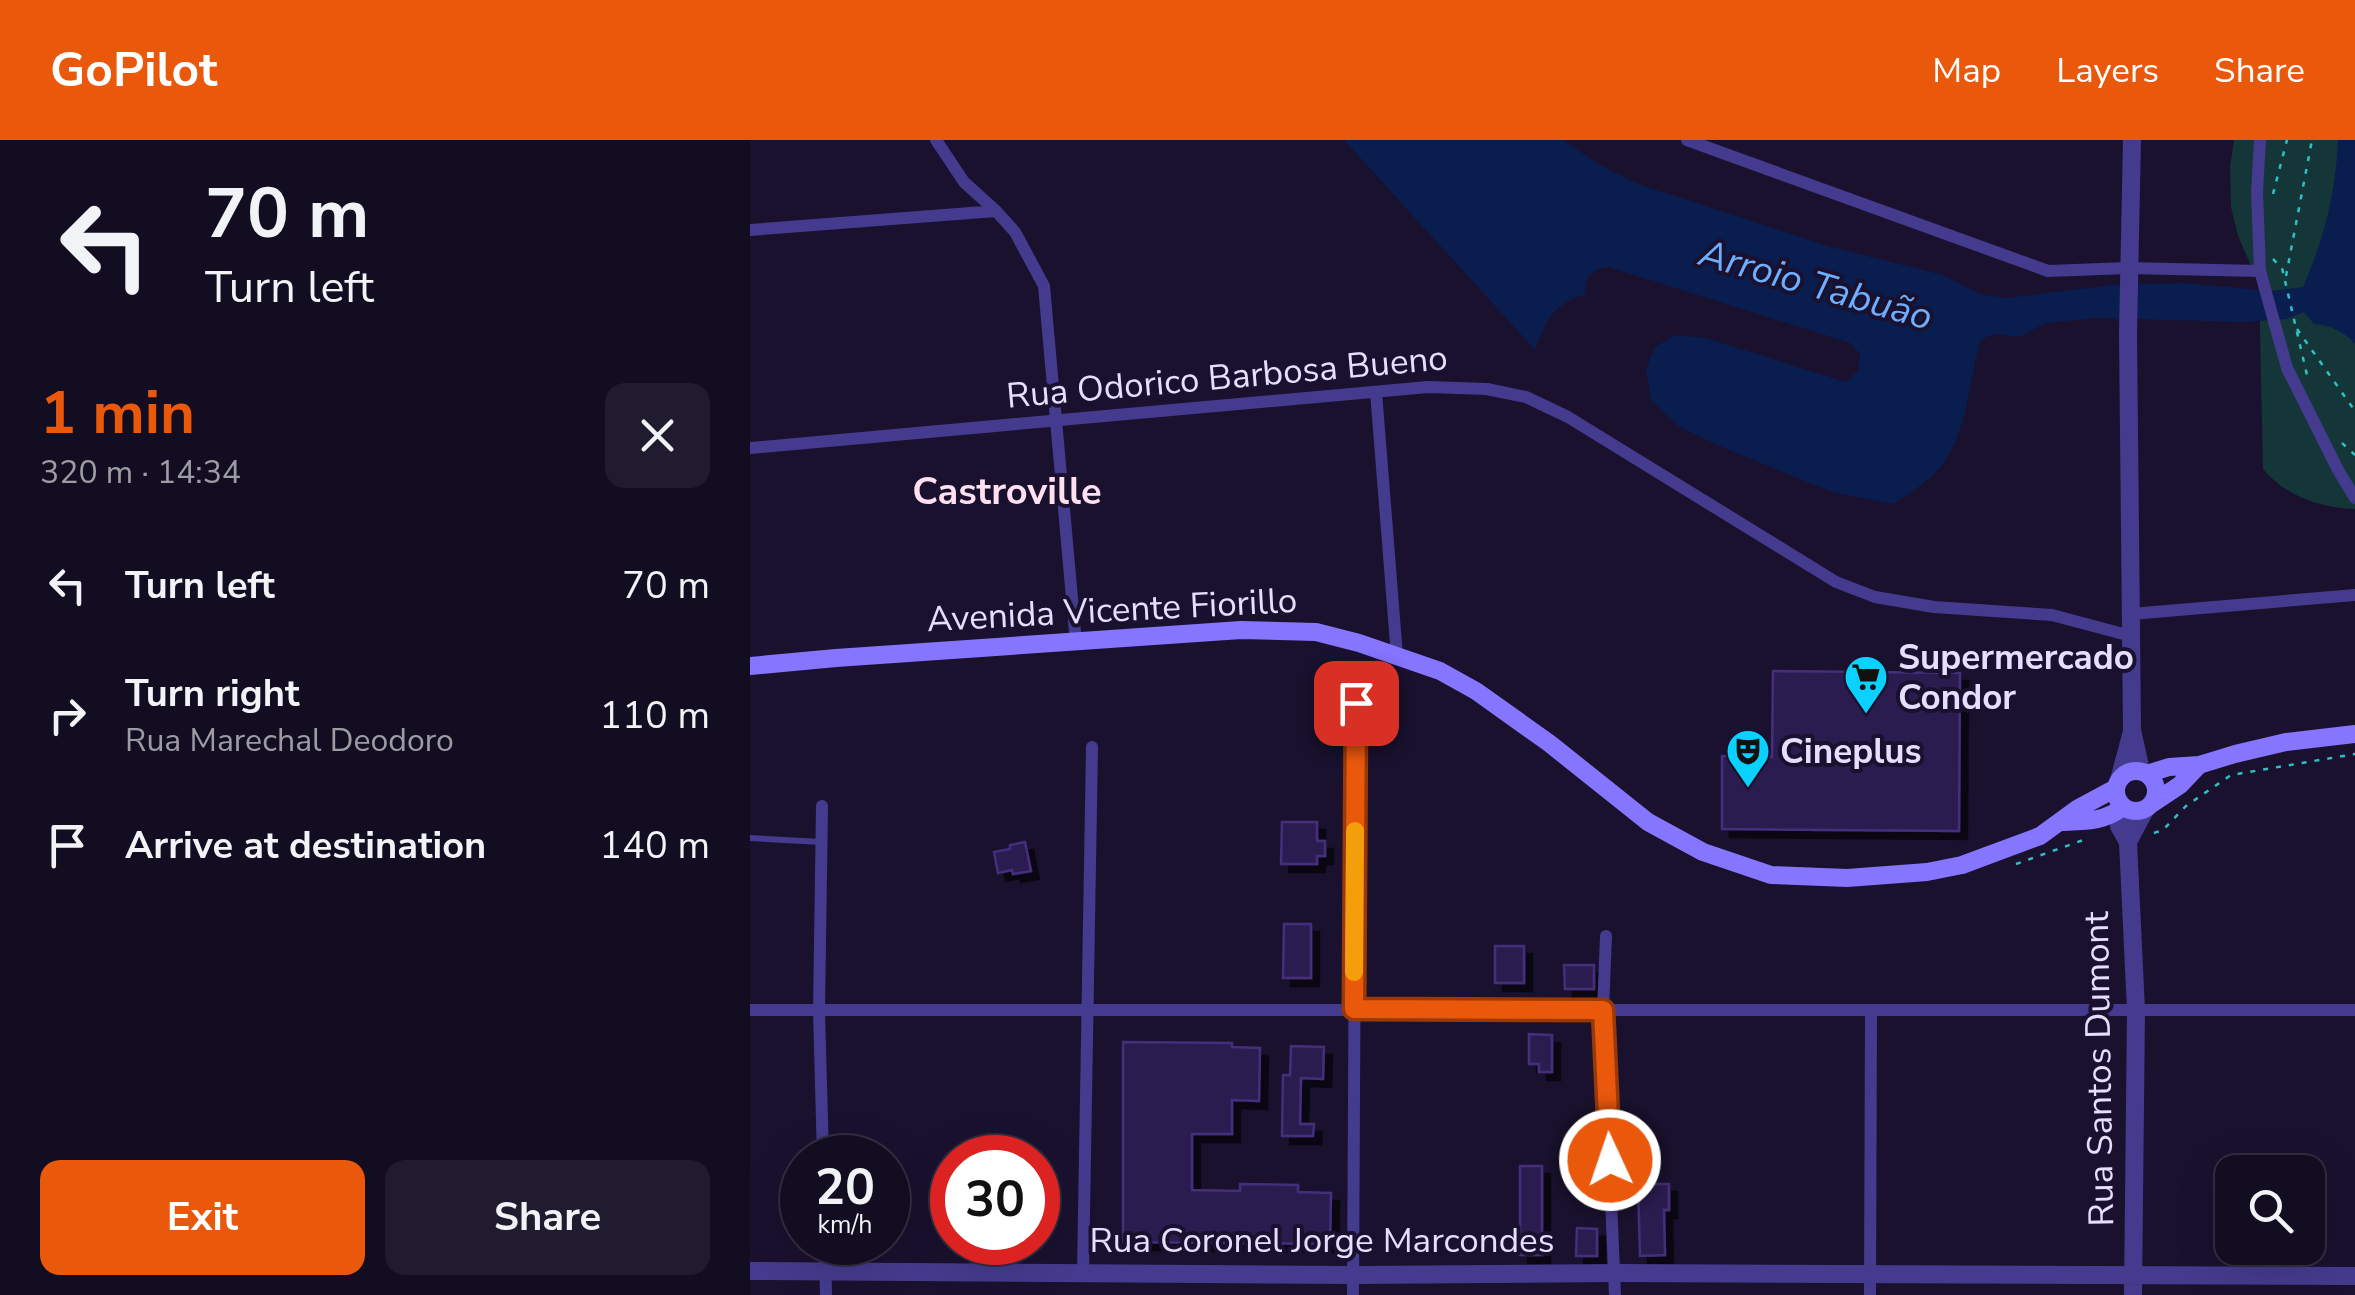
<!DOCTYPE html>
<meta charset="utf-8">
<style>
body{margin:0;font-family:"Nunito Sans",sans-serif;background:#201b2f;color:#f1f3f6;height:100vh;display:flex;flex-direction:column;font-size:38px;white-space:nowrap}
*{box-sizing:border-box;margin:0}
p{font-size:32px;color:#9d9ca5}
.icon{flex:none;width:55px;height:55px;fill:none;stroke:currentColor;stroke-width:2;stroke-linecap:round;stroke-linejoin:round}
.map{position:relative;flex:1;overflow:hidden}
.side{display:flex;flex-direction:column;background:#130d22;width:750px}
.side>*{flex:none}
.guide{background:#130d22;color:#f1f3f6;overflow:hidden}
.buttons{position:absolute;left:1465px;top:1015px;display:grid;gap:20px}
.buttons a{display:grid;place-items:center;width:110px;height:110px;border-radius:20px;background:#130d22;box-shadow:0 10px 40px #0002,0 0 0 2px #322d40;font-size:50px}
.speed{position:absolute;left:30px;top:995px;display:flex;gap:20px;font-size:50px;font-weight:700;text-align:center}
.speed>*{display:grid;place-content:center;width:130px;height:130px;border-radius:50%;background:#130d22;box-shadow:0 10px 40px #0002,0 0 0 2px #322d40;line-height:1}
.speed small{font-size:25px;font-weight:400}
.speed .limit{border:15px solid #d22;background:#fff;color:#111}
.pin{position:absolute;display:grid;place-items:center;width:85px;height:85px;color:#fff;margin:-42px;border-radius:20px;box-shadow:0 5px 15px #0006}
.me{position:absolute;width:110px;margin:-55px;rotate:357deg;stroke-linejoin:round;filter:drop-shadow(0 0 8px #0008)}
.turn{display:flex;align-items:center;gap:35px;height:210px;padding:0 40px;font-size:45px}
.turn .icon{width:130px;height:130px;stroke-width:2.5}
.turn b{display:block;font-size:70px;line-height:85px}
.round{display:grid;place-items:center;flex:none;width:105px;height:105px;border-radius:20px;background:#201b2f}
.head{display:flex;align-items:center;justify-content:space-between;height:170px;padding:0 40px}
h1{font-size:60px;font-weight:700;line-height:75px;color:#ea580c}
.primary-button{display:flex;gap:20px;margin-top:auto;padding:20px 40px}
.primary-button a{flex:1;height:115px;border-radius:20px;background:#ea580c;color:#fff;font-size:40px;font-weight:700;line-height:115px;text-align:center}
.primary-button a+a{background:#201b2f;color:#f1f3f6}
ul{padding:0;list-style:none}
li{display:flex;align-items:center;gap:30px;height:130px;padding:0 40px}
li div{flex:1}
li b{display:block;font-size:38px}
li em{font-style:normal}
header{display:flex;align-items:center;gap:60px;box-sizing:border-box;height:140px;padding:0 50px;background:#ea580c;color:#fff}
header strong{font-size:48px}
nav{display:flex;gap:55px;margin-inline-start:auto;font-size:35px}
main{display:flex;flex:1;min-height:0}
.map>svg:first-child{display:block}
</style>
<header>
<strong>GoPilot</strong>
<nav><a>Map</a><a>Layers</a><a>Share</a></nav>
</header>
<main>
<section class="side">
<div class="guide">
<div class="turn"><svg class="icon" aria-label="left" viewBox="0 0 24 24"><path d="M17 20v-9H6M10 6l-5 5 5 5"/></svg><div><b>70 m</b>Turn left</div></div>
</div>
<div class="head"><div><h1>1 min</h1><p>320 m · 14:34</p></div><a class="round"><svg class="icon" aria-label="close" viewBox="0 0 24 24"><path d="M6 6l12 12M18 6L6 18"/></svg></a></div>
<ul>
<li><svg class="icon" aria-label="left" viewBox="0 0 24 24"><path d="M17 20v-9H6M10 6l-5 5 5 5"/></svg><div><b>Turn left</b></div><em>70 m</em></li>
<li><svg class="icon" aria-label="right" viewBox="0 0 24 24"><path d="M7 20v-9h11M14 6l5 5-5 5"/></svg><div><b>Turn right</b><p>Rua Marechal Deodoro</p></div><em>110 m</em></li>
<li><svg class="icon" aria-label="arrive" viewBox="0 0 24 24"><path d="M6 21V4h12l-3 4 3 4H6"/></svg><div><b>Arrive at destination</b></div><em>140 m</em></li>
</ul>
<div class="primary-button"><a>Exit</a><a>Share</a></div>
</section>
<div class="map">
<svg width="1605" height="1155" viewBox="0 0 1605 1155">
<defs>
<filter id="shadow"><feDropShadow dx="8" dy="8" stdDeviation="0" flood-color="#0009"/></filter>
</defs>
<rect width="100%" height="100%" fill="#19112e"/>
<!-- green -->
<path fill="#143638" d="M1484 0H1605V369C1571 368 1535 356 1513 329L1509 144 1488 96 1481 67 1480 27Z"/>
<!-- water -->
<path fill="#091d4f" d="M594 0H813L850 25 888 44 1081 107 1193 135 1229 154 1256 158 1364 145 1433 143 1521 151 1553 147C1574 99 1586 52 1588 0H1605V204C1596 192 1579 185 1564 184L1554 172 1537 179 1495 182 1347 178 1296 183 1269 197 1245 194 1231 199C1220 236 1219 278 1200 312 1189 335 1164 351 1143 364L1082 352 974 308 928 286 901 260 896 230 904 208 924 195 956 198 1096 242 1108 231 1110 214 1100 203 859 127C841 128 835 137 836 154 802 165 797 179 785 210Z"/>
<!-- building -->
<path fill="#2b1c50" stroke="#442e7c" stroke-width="2.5" filter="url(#shadow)" d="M1023 531 1210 533 1209 691 972 689V616L1022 617Z
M532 682H567V701H575V716H567V724H531Z
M275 702 281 731 263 734 262 730 248 733 244 712 260 709V705Z
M534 784H561V838H533Z
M745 806H774V843H745Z
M814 825H844V849H815Z
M779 894 802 895V932H789V924H779Z
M373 902 482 903V907L510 908 509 961 482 960V994H442V1050L490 1051V1044L548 1045V1052L581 1053 580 1104 373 1102Z
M541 906 574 907 573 939 551 938 550 984H564L563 996H532L533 935H540Z
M770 1026H792V1115H770Z
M888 1044H919V1070H914L915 1115 890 1116Z
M827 1088 847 1089V1116H826Z"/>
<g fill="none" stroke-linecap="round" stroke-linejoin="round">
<!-- path -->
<path stroke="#2dc0c4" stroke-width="2.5" stroke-dasharray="5 8" stroke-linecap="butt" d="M1523 54 1537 0
M1523 119 1532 128 1557 235
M1536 136 1562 0
M1547 189 1605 271
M1592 303 1605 315
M1404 693 1413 690 1436 666 1481 635 1605 614
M1266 724 1339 698"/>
<!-- service -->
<path stroke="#453b8e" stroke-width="6" d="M0 698 71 702"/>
<!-- minor -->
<path stroke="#453b8e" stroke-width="12" d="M186 0 214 42 246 71 265 92 294 146 326 503
M937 0 1298 131 1378 128 1510 131 1507 52 1510 0
M0 90 246 71
M1510 131 1537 228 1588 330 1605 358
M626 252 647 516
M0 308 678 247 737 249 776 257 818 277 1086 442 1125 457 1184 467 1302 475 1381 496
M1381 474 1605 455
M72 666 69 871 73 1018
M856 796 853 870 865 1155
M0 870H1605
M75 1102 76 1155
M333 1132 342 607
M603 1155 606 563
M1120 1155 1121 870"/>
<!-- tertiary -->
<path stroke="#453b8e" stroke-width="18" d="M1382 0 1378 193 1382 590 1391 631
M1369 640 1381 595
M1376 669 1369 686 1378 702 1386 870 1383 1155
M1378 702 1395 670
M0 1131 604 1135 866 1133 1605 1136"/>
<!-- secondary -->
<path stroke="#8575ff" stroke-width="18" d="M0 526 86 518 491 490 566 492 609 503 690 531 726 551 799 603 898 682 953 712 1021 735 1097 738 1177 732 1212 725 1290 696 1327 669 1366 648
M1366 651a20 20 0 1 1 40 0a20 20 0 1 1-40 0Z
M1397 634 1419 627 1449 625 1485 614 1536 602 1605 594
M1403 663 1430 645 1449 625
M1311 682C1335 681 1354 682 1373 667"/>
</g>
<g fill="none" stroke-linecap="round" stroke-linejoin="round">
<defs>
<path id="route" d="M606 563 604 869 853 870 860 1020"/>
</defs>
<!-- route casing -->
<use href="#route" stroke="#983908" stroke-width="25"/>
<!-- route -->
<use href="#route" stroke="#ea580c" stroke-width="18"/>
<!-- slow -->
<path stroke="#f59e0b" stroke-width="18" d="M604 832 605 691"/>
</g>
<!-- icons -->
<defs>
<symbol id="supermarket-pin" viewBox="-11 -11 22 30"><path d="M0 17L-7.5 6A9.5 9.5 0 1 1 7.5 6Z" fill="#0ad1ff" stroke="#19112e"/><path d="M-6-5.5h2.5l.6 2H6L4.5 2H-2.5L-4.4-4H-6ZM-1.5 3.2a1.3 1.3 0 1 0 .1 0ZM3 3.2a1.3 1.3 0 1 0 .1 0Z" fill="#111"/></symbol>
<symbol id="theatre-pin" viewBox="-11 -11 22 30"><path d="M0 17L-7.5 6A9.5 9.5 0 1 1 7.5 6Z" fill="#0ad1ff" stroke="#19112e"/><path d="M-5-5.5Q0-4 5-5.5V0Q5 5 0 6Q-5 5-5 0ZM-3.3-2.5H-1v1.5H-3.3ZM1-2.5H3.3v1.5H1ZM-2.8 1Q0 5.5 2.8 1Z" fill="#111"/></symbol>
</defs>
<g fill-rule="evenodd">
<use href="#supermarket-pin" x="1091" y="512" width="50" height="68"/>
<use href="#theatre-pin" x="973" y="586" width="50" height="68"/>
</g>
<g text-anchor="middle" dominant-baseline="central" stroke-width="8" stroke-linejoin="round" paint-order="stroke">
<!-- street labels -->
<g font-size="35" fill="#e5deff" stroke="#19112e">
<text transform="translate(477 237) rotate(-5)">Rua Odorico Barbosa Bueno</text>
<text transform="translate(362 470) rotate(-3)">Avenida Vicente Fiorillo</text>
<text transform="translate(1349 929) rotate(-91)">Rua Santos Dumont</text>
<text x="572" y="1100">Rua Coronel Jorge Marcondes</text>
</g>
<!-- poi labels -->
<g font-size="35" font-weight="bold" fill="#e5deff" stroke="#19112e" text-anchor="start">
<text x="1148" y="517">Supermercado<tspan x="1148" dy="40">Condor</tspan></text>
<text x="1030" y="611">Cineplus</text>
</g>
<!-- water labels -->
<g font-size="38" font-style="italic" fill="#6caeff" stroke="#19112e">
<text transform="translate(1066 145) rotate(16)">Arroio Tabuão</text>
</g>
<!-- neighbourhood labels -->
<g font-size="38" font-weight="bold" fill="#ffe0f1" stroke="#19112e">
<text x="257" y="351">Castroville</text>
</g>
</g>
</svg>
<div class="buttons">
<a><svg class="icon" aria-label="search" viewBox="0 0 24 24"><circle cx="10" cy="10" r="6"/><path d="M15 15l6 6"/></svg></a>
</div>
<div class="speed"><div>20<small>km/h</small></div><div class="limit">30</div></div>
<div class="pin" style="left:606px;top:563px;background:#d93025"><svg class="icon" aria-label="arrive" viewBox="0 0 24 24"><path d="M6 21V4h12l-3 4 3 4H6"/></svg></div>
<svg class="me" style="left:860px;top:1020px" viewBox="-20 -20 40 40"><circle r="17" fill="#ea580c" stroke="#fff" stroke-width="3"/><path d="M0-11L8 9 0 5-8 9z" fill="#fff"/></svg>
</div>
</main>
